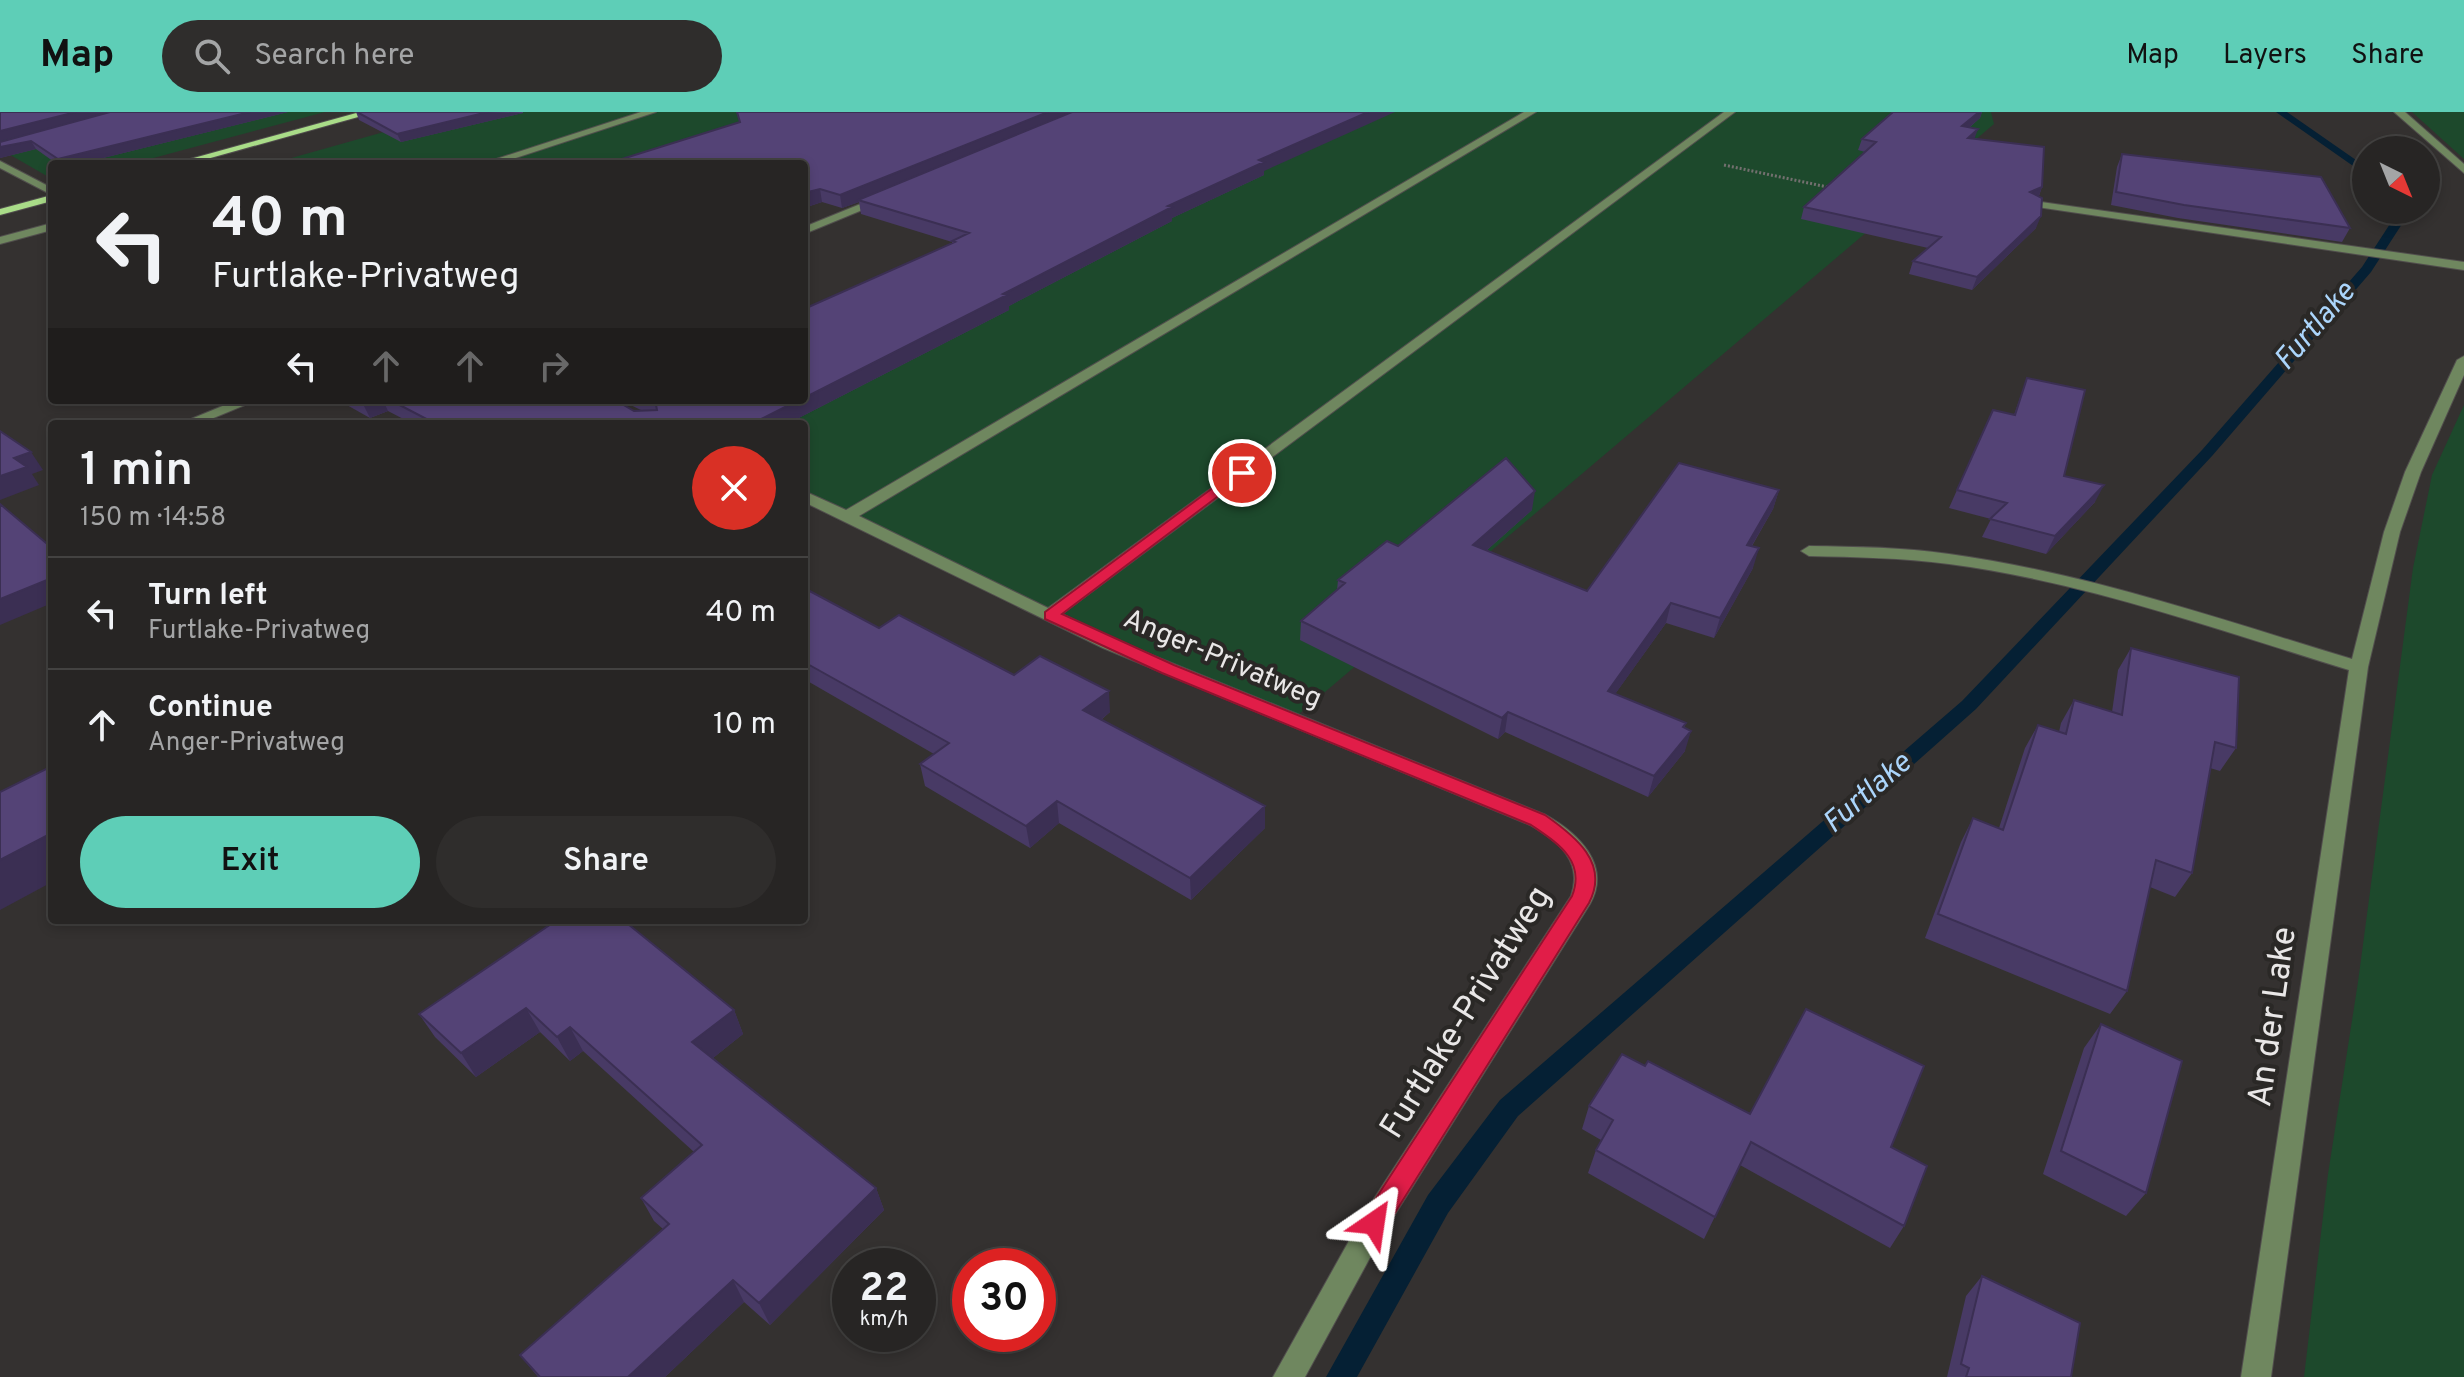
<!DOCTYPE html>
<meta charset="utf-8">
<style>
body{margin:0;font-family:Overpass,sans-serif;background:#2f2d2c;color:#f1f3f6;height:100vh;display:flex;flex-direction:column;font-size:30px;white-space:nowrap}
*{box-sizing:border-box;margin:0}
p{font-size:26px;color:#a4a5a6}
.icon{flex:none;width:44px;height:44px;fill:none;stroke:currentColor;stroke-width:2;stroke-linecap:round;stroke-linejoin:round}
.map{position:relative;flex:1;overflow:hidden}
.panel{position:absolute;left:48px;top:308px;width:760px;height:504px;display:flex;flex-direction:column;background:#272524;border-radius:8px;box-shadow:0 4px 12px #0003,0 0 0 2px #434241}
.panel>*{flex:none}
.guide{position:absolute;left:48px;top:48px;width:760px;height:244px;border-radius:8px;box-shadow:0 4px 12px #0003,0 0 0 2px #434241;background:#272524;color:#f1f3f6;overflow:hidden}
.needle{width:52px;rotate:137deg}
.controls{position:absolute;left:2352px;top:24px;display:grid;gap:16px}
.controls a{display:grid;place-items:center;width:88px;height:88px;border-radius:50%;background:#272524;box-shadow:0 4px 12px #0003,0 0 0 2px #434241;font-size:40px}
.speed{position:absolute;left:832px;top:1136px;display:flex;gap:16px;font-size:40px;font-weight:700;text-align:center}
.speed>*{display:grid;place-content:center;width:104px;height:104px;border-radius:50%;background:#272524;box-shadow:0 4px 12px #0003,0 0 0 2px #434241;line-height:1}
.speed small{font-size:20px;font-weight:400}
.speed .limit{border:12px solid #d22;background:#fff;color:#111}
.pin{position:absolute;display:grid;place-items:center;width:68px;height:68px;color:#fff;margin:-34px;border:4px solid #fff;border-radius:50%;box-shadow:0 2px 8px #0007}
.me{position:absolute;width:88px;margin:-44px;rotate:32deg;stroke-linejoin:round;filter:drop-shadow(0 0 6px #0008)}
.turn{display:flex;align-items:center;gap:28px;height:168px;padding:0 32px;font-size:36px}
.turn .icon{width:104px;height:104px;stroke-width:2.5}
.turn b{display:block;font-size:56px;line-height:68px}
.lanes{display:flex;align-items:center;height:76px;padding:0 32px;background:#0003;justify-content:center;gap:40px;direction:ltr}
.lanes .off{opacity:.35}
.round{display:grid;place-items:center;flex:none;width:84px;height:84px;border-radius:42px;background:#2f2d2c}
.head{display:flex;align-items:center;justify-content:space-between;height:136px;padding:0 32px}
h1{font-size:48px;font-weight:600;line-height:60px}
.primary-button{display:flex;gap:16px;margin-top:auto;padding:16px 32px}
.primary-button a{flex:1;height:92px;border-radius:48px;background:#5eceb7;color:#111;font-size:32px;font-weight:600;line-height:92px;text-align:center}
.primary-button a+a{background:#2f2d2c;color:#f1f3f6}
ul{padding:0;list-style:none}
li{display:flex;align-items:center;gap:24px;height:112px;padding:0 32px;border-top:2px solid #434241}
li div{flex:1}
li b{display:block;font-size:30px}
li em{font-style:normal}
header{display:flex;align-items:center;gap:48px;box-sizing:border-box;height:112px;padding:0 40px;background:#5eceb7;color:#111}
header strong{font-size:38px}
nav{display:flex;gap:44px;margin-inline-start:auto;font-size:28px}
.search{width:560px;height:72px;background:#2f2d2c;display:flex;align-items:center;gap:20px;box-sizing:border-box;padding:0 28px;border-radius:44px;color:#a4a5a6;font-size:30px}
.map>svg:first-child{display:block}
</style>
<header>
<strong>Map</strong>
<div class="search"><svg class="icon" aria-label="search" viewBox="0 0 24 24"><circle cx="10" cy="10" r="6"/><path d="M15 15l6 6"/></svg>Search here</div>
<nav><a>Map</a><a>Layers</a><a>Share</a></nav>
</header>
<div class="map">
<svg width="2464" height="1265" viewBox="0 0 2464 1265">
<rect width="100%" height="100%" fill="#343130"/>
<!-- green -->
<path fill="#1d492c" d="M0 0H325L131 52H52V67L0 37Z
M455 0H843L692 52H270Z
M1346 0H1991L1994 12 1292 608 1168 557 804 384V312H717L804 288Z
M2412 0H2464V47Z
M2464 293V1265H2304L2328 1062 2358 870 2413 456 2432 363Z"/>
<g fill="none" stroke-linecap="round" stroke-linejoin="round">
<!-- stream -->
<path fill="#052034" fill-rule="evenodd" d="M2276 0H2287L2366 55V63Z
M2399 98H2411L2371 160 2212 344 1976 597 1518 1004 1448 1101 1357 1265H1326L1428 1083 1500 988 1962 589 2202 338 2362 155Z"/>
<defs>
<path id="minor" d="M641 0H656L497 52H481Z
M1524 0H1536L859 404 1048 496 1724 0H1735L1062 502 1115 528 1546 703C1578 721 1612 753 1590 792L1384 1120 1305 1265H1273L1364 1102 1571 784C1583 749 1559 730 1530 713L1103 536 804 390V379L846 398Z
M2394 0H2405L2464 52V61Z
M0 49 52 76V83L0 56Z
M885 82 890 85 889 87 804 122V115Z
M2034 89 2464 150V158L2030 94 2028 92Z
M52 111V118L0 132V125Z
M2464 244V263L2421 360 2400 420 2368 555 2271 1265H2241L2349 558C2218 518 2086 470 1949 452 1902 446 1856 445 1809 444L1801 439 1809 434C1856 435 1903 435 1949 442 2087 461 2219 507 2352 547L2384 420 2405 360 2457 248Z
M237 288H257L199 312H179Z"/>
<path id="major" d="M360 0H376L189 52H172Z
M52 83V89L0 103V97Z"/>
</defs>
<!-- minor casing -->
<use href="#minor" stroke="#514e4d" stroke-width="2"/>
<!-- major casing -->
<use href="#major" stroke="#514e4d" stroke-width="2"/>
<!-- path -->
<path stroke="#73706f" stroke-width="3" stroke-dasharray="2 2" stroke-linecap="butt" d="M1724 53 1832 76"/>
<!-- minor -->
<use href="#minor" fill="#6f875f" fill-rule="evenodd"/>
<!-- major -->
<use href="#major" fill="#a9dc88" fill-rule="evenodd"/>
</g>
<!-- wall -->
<path fill="#483a65" d="M0 0H288L79 52H57L36 37 0 46V30L59 14 0 29Z
M356 0H523V1L401 30 359 8Z
M1893 0H1982L1980 6 1970 15 1974 26 2042 75 2039 84 2036 116 1972 178 1909 162 1913 149 1928 136 1801 107 1804 95 1865 40 1858 38 1862 27Z
M2122 42 2350 116 2342 130 2178 106 2111 93 2117 55Z
M804 52 1264 59V63L1172 106V109L1009 194V198L787 312H413L388 299 370 306 338 288H615L634 299 641 298 620 288H804L952 131V130L861 102 859 90 842 96 822 90 804 96Z
M2027 266 2064 364 2095 390 2046 442 1982 425 1991 407 1949 396 1957 378 2014 303Z
M1779 378 1773 397 1752 434 1753 456 1714 526 1666 511 1615 582 1686 611 1684 616 1685 639 1648 685 1505 620 1498 627 1300 528 1301 509 1337 478 1338 468 1398 434 1532 398 1486 439 1587 479Z
M804 476 879 516 1014 563 1110 600 1101 608 1265 694V716L1191 788 1059 711 1030 736 925 674 920 652 934 642 804 567Z
M2131 536 2236 636 2220 659 2210 656 2192 761 2175 785 2150 775 2127 879 2110 902 1925 826 1961 730 1973 706 1999 716 2025 636 2038 613 2059 620 2061 611 2074 588 2112 600 2118 558Z
M557 808 734 898 743 922 713 946 876 1076 884 1098 770 1213 744 1190 665 1265H538L520 1243 663 1117 654 1109 641 1086 694 1040 583 939 570 949 540 920 476 965 435 925 419 902Z
M2101 912 2146 1081 2126 1104 2043 1062 2084 936Z
M1645 954 1750 1002 1891 1035 1904 1114 1890 1136 1740 1053 1704 1127 1588 1061 1596 1038 1601 1028 1582 1017 1589 994Z
M1982 1164 2071 1265H1947L1966 1184Z"/>
<!-- shaded-wall -->
<path fill="#3b2f53" d="M76 0H115L0 29V19Z
M250 0H288L79 52H61L58 47Z
M488 0 523 1 401 30 397 22Z
M1048 0H1079L858 88 859 90 842 96 840 83Z
M1368 0H1395L1264 59V63L1172 106V109L1009 194V198L787 312H751L799 288H804V286L1168 94 1259 48Z
M1979 0H1982L1980 6 1958 25 1962 14Z
M1978 17 1974 28 1968 26Z
M31 29 36 37 0 46V35Z
M2042 75 2038 86 2030 80Z
M820 77 822 90 804 96V81Z
M2041 104 2036 116 1972 178 1977 165Z
M369 288H383L388 299 370 306 362 290Z
M31 340 43 358 32 362 39 373 0 388V364L14 346Z
M2104 373 2095 390 2046 442 2055 424Z
M1779 378 1773 397 1741 452 1747 433Z
M1535 379 1532 398 1470 453 1473 433Z
M1759 436 1753 456 1714 526 1720 506Z
M52 466V491L0 513V487Z
M1671 491 1666 511 1603 599 1608 579Z
M1109 579 1110 600 1086 620 1083 598Z
M1508 600 1505 620 1498 627 1502 606Z
M1691 619 1685 639 1648 685 1654 664Z
M1057 689 1059 711 1030 736 1026 714Z
M1265 694V716L1191 788 1190 766Z
M52 721V770L0 798V748Z
M526 896 540 920 476 965 461 941Z
M734 898 743 922 703 954 692 930Z
M570 915 583 939 570 949 557 925Z
M876 1076 884 1098 770 1213 759 1191Z
M733 1168 744 1190 665 1265H628Z"/>
<!-- building -->
<path fill="#544376" stroke="#3b2f53" stroke-width="2" d="M0 0H76L0 19Z
M110 0H250L58 47 31 29 0 35V30Z
M357 0H488L397 22Z
M737 0H1048L840 83 820 77 804 81V52H606L740 10Z
M1072 0H1368L1259 48 1264 50 1168 94 1172 95 1003 182 1007 183 804 286V197L955 130 952 129 969 121 858 88Z
M1893 0H1979L1962 14 1978 17 1968 26 2044 35 2042 75 2030 80 2042 86 2041 104 1977 165 1913 149 1941 125 1804 95 1876 30 1862 27Z
M2122 42 2321 65 2350 116 2184 93 2116 80Z
M2027 266 2085 278 2064 364 2104 373 2055 424 1990 407 2007 391 1957 378 1993 298 2015 303Z
M390 288H615L634 299 657 298 656 293 646 288H799L751 312H436Z
M0 319 31 340 14 346 27 355 0 364Z
M1506 346 1535 379 1473 433 1587 479 1679 351 1779 378 1747 433 1759 436 1720 506 1671 491 1608 579 1686 611 1683 615 1691 619 1654 664 1508 600 1502 606 1301 509 1345 471 1338 468 1387 429 1398 434Z
M0 392 52 436V466L0 487Z
M804 476 879 516 899 503 1014 563 1040 544 1109 579 1083 598 1265 694 1190 766 1057 689 1026 714 920 652 949 631 804 550Z
M2131 536 2239 565 2236 636 2215 630 2192 761 2156 748 2127 879 1938 802 1973 706 2003 718 2038 613 2066 622 2074 588 2122 603Z
M52 654V721L0 748V680Z
M557 808H623L734 898 692 930 876 1076 759 1191 733 1168 628 1265H540L520 1243 669 1112 641 1086 702 1033 570 915 557 925 526 896 461 941 419 902Z
M1806 897 1924 954 1891 1035 1927 1054 1904 1114 1751 1030 1715 1105 1596 1038 1613 1008 1589 994 1622 942 1645 954 1648 949 1750 1002Z
M2101 912 2182 949 2146 1081 2061 1039Z
M1982 1164 2080 1211 2071 1265H1966L1969 1256 1961 1252Z"/>
<!-- route -->
<path fill="#e11d48" stroke="#92132f" stroke-width="2" d="M1237 358 1249 361 1062 502 1174 553 1545 703C1575 724 1610 751 1589 791L1383 1120 1374 1123 1365 1120 1361 1111 1365 1103 1572 784C1586 748 1557 731 1531 713L1162 561 1045 507V500Z"/>
<g text-anchor="middle" dominant-baseline="central" stroke-width="8" stroke-linejoin="round" paint-order="stroke">
<!-- street labels -->
<g font-size="28" fill="#e9e7e7" stroke="#2a2826">
<text transform="translate(1222 548) rotate(23)">Anger-Privatweg</text>
</g>
<!-- water labels -->
<g font-size="30" font-style="italic" fill="#abd5fb" stroke="#2a2826">
<text transform="translate(2316 215) rotate(-49)">Furtlake</text>
<text transform="translate(1868 682) rotate(-41)">Furtlake</text>
</g>
<!-- near-street labels -->
<g font-size="34" fill="#e9e7e7" stroke="#2a2826">
<text transform="translate(1467 901) rotate(-58)">Furtlake-Privatweg</text>
<text transform="translate(2274 905) rotate(-82)">An der Lake</text>
</g>
</g>
</svg>
<div class="controls">
<a><svg class="needle" viewBox="-14 -14 28 28"><path d="M0-13l5 13h-10z" fill="#e53935"/><path d="M0 13l5-13h-10z" fill="#a4a5a6"/></svg></a>
</div>
<div class="speed"><div>22<small>km/h</small></div><div class="limit">30</div></div>
<div class="pin" style="left:1242px;top:361px;background:#d93025"><svg class="icon" aria-label="arrive" viewBox="0 0 24 24"><path d="M6 21V4h12l-3 4 3 4H6"/></svg></div>
<svg class="me" style="left:1374px;top:1111px" viewBox="-20 -20 40 40"><path d="M0-17L14 15 0 8-14 15z" fill="#e11d48" stroke="#fff" stroke-width="4"/></svg>
<div class="guide">
<div class="turn"><svg class="icon" aria-label="left" viewBox="0 0 24 24"><path d="M17 20v-9H6M10 6l-5 5 5 5"/></svg><div><b>40 m</b>Furtlake-Privatweg</div></div>
<div class="lanes"><svg class="icon" aria-label="left" viewBox="0 0 24 24"><path d="M17 20v-9H6M10 6l-5 5 5 5"/></svg><svg class="icon off" aria-label="ahead" viewBox="0 0 24 24"><path d="M12 20V5M6 11l6-6 6 6"/></svg><svg class="icon off" aria-label="ahead" viewBox="0 0 24 24"><path d="M12 20V5M6 11l6-6 6 6"/></svg><svg class="icon off" aria-label="right" viewBox="0 0 24 24"><path d="M7 20v-9h11M14 6l5 5-5 5"/></svg></div>
</div>
<section class="panel">
<div class="head"><div><h1>1 min</h1><p>150 m · 14:58</p></div><a class="round" style="background:#d93025;color:#fff"><svg class="icon" aria-label="close" viewBox="0 0 24 24"><path d="M6 6l12 12M18 6L6 18"/></svg></a></div>
<ul>
<li><svg class="icon" aria-label="left" viewBox="0 0 24 24"><path d="M17 20v-9H6M10 6l-5 5 5 5"/></svg><div><b>Turn left</b><p>Furtlake-Privatweg</p></div><em>40 m</em></li>
<li><svg class="icon" aria-label="ahead" viewBox="0 0 24 24"><path d="M12 20V5M6 11l6-6 6 6"/></svg><div><b>Continue</b><p>Anger-Privatweg</p></div><em>10 m</em></li>
</ul>
<div class="primary-button"><a>Exit</a><a>Share</a></div>
</section>
</div>
